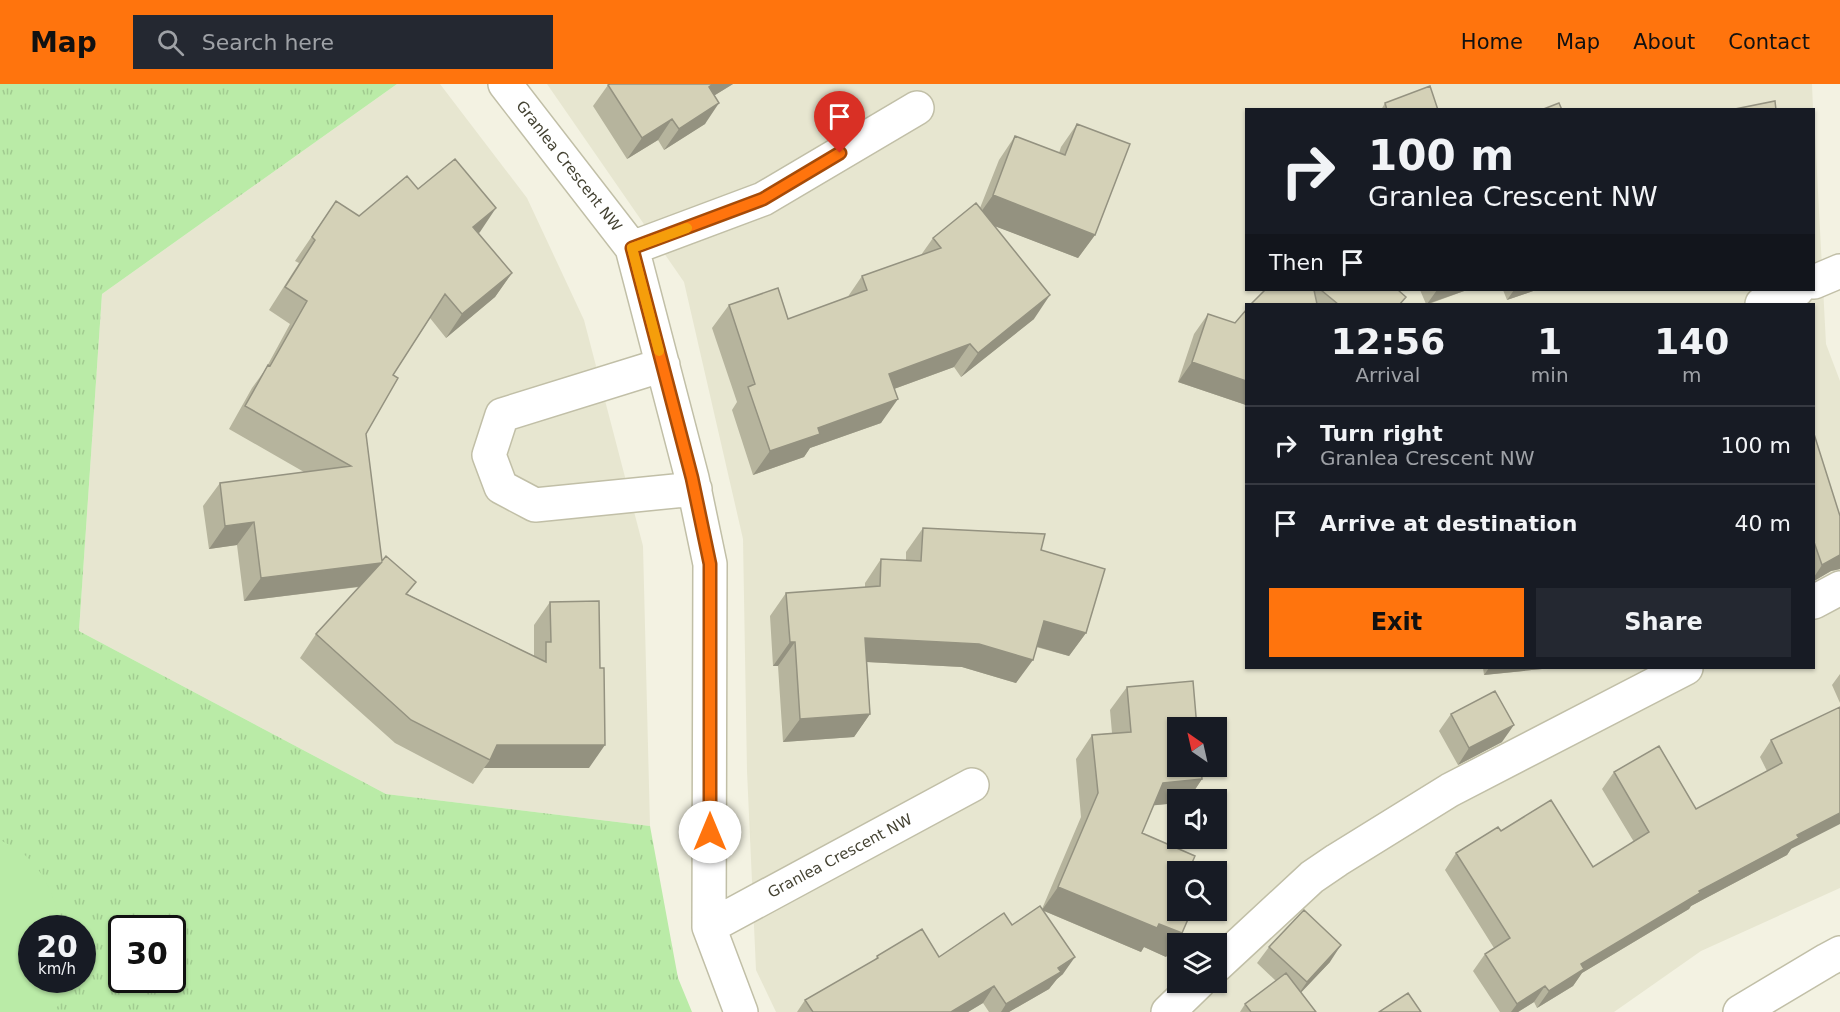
<!DOCTYPE html>
<style>
body{margin:0;font-family:"DejaVu Sans",sans-serif;background:#242831;color:#f1f3f6;height:100vh;display:flex;flex-direction:column;font-size:22px;white-space:nowrap}
*{box-sizing:border-box;margin:0}
p{font-size:20px;color:#9ea1a6}
.icon{flex:none;width:33px;height:33px;fill:none;stroke:currentColor;stroke-width:2;stroke-linecap:round;stroke-linejoin:round}
.map{position:relative;flex:1;overflow:hidden}
.sheet{position:absolute;left:1245px;top:219px;width:570px;height:366px;display:flex;flex-direction:column;background:#171b24;border-radius:0px;box-shadow:0 2px 4px #0004}
.sheet>*{flex:none}
.banner{position:absolute;left:1245px;top:24px;width:570px;height:183px;border-radius:0px;box-shadow:0 2px 4px #0004;background:#171b24;color:#f1f3f6;overflow:hidden}
.needle{width:39px;rotate:326deg}
.tools{position:absolute;left:1167px;top:633px;display:grid;gap:12px}
.tools a{display:grid;place-items:center;width:60px;height:60px;border-radius:0px;background:#171b24;box-shadow:0 2px 4px #0004;font-size:30px}
.speed{position:absolute;left:18px;top:831px;display:flex;gap:12px;font-size:30px;font-weight:700;text-align:center}
.speed>*{display:grid;place-content:center;width:78px;height:78px;border-radius:50%;background:#171b24;box-shadow:0 2px 4px #0004;line-height:1}
.speed small{font-size:15px;font-weight:400}
.speed .limit{border:3px solid #111;border-radius:9px;background:#fff;color:#111}
.pin{position:absolute;display:grid;place-items:center;width:51px;height:51px;color:#fff;margin:-62px -26px;border-radius:50% 50% 50% 0;rotate:-45deg;box-shadow:0 0 6px #0007}
.pin .icon{rotate:45deg}
.me{position:absolute;width:66px;margin:-33px;rotate:0deg;stroke-linejoin:round;filter:drop-shadow(0 0 4px #0008)}
.turn{display:flex;align-items:center;gap:21px;height:126px;padding:0 24px;font-size:27px}
.turn .icon{width:78px;height:78px;stroke-width:2.5}
.turn b{display:block;font-size:42px;line-height:51px}
.then{display:flex;align-items:center;height:57px;padding:0 24px;background:#0003;gap:12px;font-size:22px}
.eta{display:flex;justify-content:space-evenly;align-items:center;height:102px;text-align:center}
.eta b{font-size:36px;font-weight:700;line-height:42px}
.primary-button{display:flex;gap:12px;margin-top:auto;padding:12px 24px}
.primary-button a{flex:1;height:69px;border-radius:0px;background:#ff740d;color:#111;font-size:24px;font-weight:700;line-height:69px;text-align:center}
.primary-button a+a{background:#242831;color:#f1f3f6}
ul{padding:0;list-style:none}
li{display:flex;align-items:center;gap:18px;height:78px;padding:0 24px;border-top:2px solid #363941}
li div{flex:1}
li b{display:block;font-size:22px}
li em{font-style:normal}
header{display:flex;align-items:center;gap:36px;box-sizing:border-box;height:84px;padding:0 30px;background:#ff740d;color:#111}
header strong{font-size:28px}
nav{display:flex;gap:33px;margin-inline-start:auto;font-size:21px}
.search{width:420px;height:54px;background:#242831;display:flex;align-items:center;gap:15px;box-sizing:border-box;padding:0 21px;border-radius:0px;color:#9ea1a6;font-size:22px}
.map>svg:first-child{display:block}
</style>
<header>
<strong>Map</strong>
<div class="search"><svg class="icon" aria-label="search" viewBox="0 0 24 24"><circle cx="10" cy="10" r="6"/><path d="M15 15l6 6"/></svg>Search here</div>
<nav><a>Home</a><a>Map</a><a>About</a><a>Contact</a></nav>
</header>
<div class="map">
<svg width="1840" height="928" viewBox="0 0 1840 928">
<defs>
<pattern id="grass-tufts" width="24" height="20" patternUnits="userSpaceOnUse" patternTransform="scale(1.5)"><rect width="24" height="20" fill="#baeba7"/><path d="M3 7l-1-3M5 7V3M7 7l1-3M15 17l-1-3M17 17v-4M19 17l1-3" fill="none" stroke="#a1cb90"/></pattern>
</defs>
<rect width="100%" height="100%" fill="#f3f2e2"/>
<!-- residential -->
<path fill="#e7e6d0" fill-rule="evenodd" d="M397 0H440L527 114 584 236 643 462 650 742 386 710 79 547 102 210Z
M547 0H1812L1813 25 1246 26V206H1814V31L1826 260 1840 297V804L1701 867 1614 928H776L756 886 747 687 743 455 684 198ZM1246 220H1814V584H1246ZM1178 644H1216V682H1178ZM1178 716H1216V754H1178ZM1178 788H1216V826H1178ZM1178 860H1216V898H1178Z"/>
<!-- grass -->
<path fill="url(#grass-tufts)" fill-rule="evenodd" d="M0 0H397L102 210 79 547 386 710 650 742 678 894 692 928H0ZM32 844H82V896H32ZM122 844H172V896H122Z"/>
<!-- park -->
<path fill="#baeba7" d="M0 756C7 760 15 763 21 768 45 786 56 816 61 844H32V896H67L65 916 51 928H0Z"/>
<g fill="none" stroke-linecap="round" stroke-linejoin="round">
<defs>
<path id="minor" d="M505 0 632 164 692 394 710 480 709 843 741 928
M632 164 763 115 917 24
M1814 198 1840 187
M1762 220 1797 206
M663 281 502 331 489 371 501 403 535 421 695 405
M1814 518 1840 504
M709 843 972 701
M1216 882 1312 793 1337 776 1450 706 1686 584
M1168 928 1199 898
M1740 928 1827 876 1840 869"/>
</defs>
<!-- minor casing -->
<use href="#minor" stroke="#c1bfa7" stroke-width="36"/>
<!-- minor -->
<use href="#minor" stroke="#fff" stroke-width="33"/>
</g>
<!-- wall -->
<path fill="#b6b49d" d="M610 0H733L715 11 705 40 664 66 658 56 627 75 593 22 608 1Z
M1385 19 1438 26H1381Z
M1077 40 1095 151 1078 174 995 142 1034 235 961 293 954 283 894 305 881 339 810 364 804 373 753 391 732 326 737 318 712 244 729 221 788 235 847 214 862 192 921 171 933 154 980 124 999 76 1015 52 1059 69 1061 63Z
M418 105 480 148 478 149 512 189 495 213 446 254 430 234 393 291 366 350 382 477 416 498 407 510 534 572V541L550 518 589 684H484L473 700 395 659 300 574 316 550 359 503 244 517 237 461 209 465 203 422 220 399 304 388 229 345 252 304 265 286 290 240 269 226 299 179 295 177 336 117 359 132Z
M1265 206H1398L1401 220H1251Z
M1420 206H1467L1429 220H1426Z
M1503 206H1536L1507 216Z
M1246 226V321L1178 298 1194 250 1208 230 1235 239Z
M1814 350 1840 485 1831 487 1814 497Z
M923 444 1041 466 1086 549 1069 572 1036 563 1016 599 962 583 867 578 870 630 854 653 783 658 778 582H773L770 532 786 509 865 503V499L881 475 906 477V468Z
M1483 584H1544L1542 585 1484 591Z
M1840 590V619L1832 601Z
M1127 603 1202 695 1188 716H1178V719L1154 721 1142 749 1178 788 1182 849 1166 873 1144 863 1141 868 1044 827 1063 890 1057 895 1049 905 1009 928H989L983 919 968 928H797L805 916 875 876 877 872 939 873 1012 841 1042 825 1081 733 1076 675 1092 651 1112 649 1110 626Z
M1840 623 1791 765 1787 771 1691 822 1689 825 1582 889 1573 902 1537 924 1534 918 1518 928H1500L1473 887 1485 870 1494 864 1445 786 1456 769 1501 747 1593 783 1634 758 1602 705 1614 688 1696 725 1767 687 1760 673 1771 656Z
M1451 630 1502 658 1458 681 1439 647Z
M1269 863 1330 878 1301 908 1316 928H1240L1245 920 1276 897 1257 879Z"/>
<!-- shaded-wall -->
<path fill="#949280" d="M713 0H733L694 24 709 3Z
M719 19 705 40 664 66 679 45Z
M672 35 658 56 627 75 642 54Z
M993 111 1095 151 1078 174 976 135Z
M496 124 480 148 457 167 473 143Z
M512 189 495 213 446 254 462 230Z
M1437 206H1467L1427 220Z
M1514 206H1536L1507 216Z
M1050 211 1034 235 961 293 978 269Z
M970 260 954 283 872 313 889 290Z
M1192 278 1246 297V321L1178 298Z
M898 315 881 339 810 364 804 373 753 391 770 367 818 344Z
M254 438 237 461 209 465 225 442Z
M1840 471V485L1831 487 1814 497V493L1822 481Z
M381 479 364 502 244 517 261 494Z
M1044 537 1086 549 1069 572 1028 560Z
M865 554 979 560 1033 576 1016 599 962 583 848 577Z
M790 558H795L778 582H773Z
M1489 584H1544L1542 585 1484 591Z
M870 630 854 653 783 658 800 635Z
M1514 641 1502 658 1458 681 1469 664Z
M497 661H605L589 684H484L490 676Z
M1202 695 1188 716H1178V719L1147 722 1163 699Z
M1840 729V740L1791 765 1787 771 1691 822 1689 825 1582 889 1573 902 1537 924 1549 907 1581 880 1699 807 1797 751Z
M1058 803 1159 840 1182 849 1166 873 1144 863 1141 868 1042 826Z
M1341 861 1330 878 1295 915 1307 898Z
M1075 873 1063 890 1057 895 1049 905 1009 928H1001L1006 920Z
M994 902 983 919 968 928H951Z
M1545 902 1534 918 1518 928H1511L1517 920Z"/>
<!-- building -->
<path fill="#d4d1b7" stroke="#949280" stroke-width="1.5" d="M610 0H713L709 3 719 19 679 45 672 35 642 54 608 1Z
M1430 2 1438 26H1387L1385 19Z
M1775 17 1776 26H1730Z
M1559 19 1562 26H1541Z
M1077 40 1130 60 1095 151 993 111 1015 52 1065 71Z
M455 75 496 124 473 143 512 189 462 230 445 210 393 291 398 294 366 350 382 477 386 472 416 498 406 510 546 578V558H551L550 518 599 517 600 584H604L605 661H497L490 676 411 636 316 550 381 479 261 494 254 438 225 442 220 399 351 382 245 322 268 281 270 282 307 217 285 203 315 156 312 153 336 117 359 132 407 92 418 105Z
M976 119 1050 211 978 269 970 260 889 290 898 315 818 344 820 350 770 367 748 303 755 300 729 221 778 204 788 235 867 206 862 192 941 164 933 154Z
M1265 206H1314L1317 220H1251Z
M1321 206H1398L1406 213 1400 220H1338Z
M1246 226V297L1192 278 1208 230 1235 239Z
M1814 350 1840 432V471L1822 481 1814 458Z
M923 444 1045 450 1041 466 1105 485 1086 549 1044 537 1033 576 979 560 865 554 870 630 800 635 795 558H790L786 509 880 502 881 475 921 477Z
M1193 597 1197 644H1178V682H1201L1202 695 1163 699 1142 749 1195 772 1188 788H1178V826H1192L1182 849 1159 840 1157 844 1058 803 1098 709 1092 651 1131 648 1127 603Z
M1495 607 1514 641 1469 664 1451 630Z
M1840 623V729L1797 751 1799 754 1699 807 1700 809 1581 880 1584 885 1549 907 1545 902 1517 920 1485 870 1510 854 1456 769 1498 743 1501 747 1551 716 1593 783 1649 748 1614 688 1659 662 1696 725 1782 679 1771 656Z
M1040 822 1075 873 1058 884 1061 888 1006 920 994 902 951 928H813L805 916 878 874 877 872 922 845 939 873 1004 829 1012 841Z
M1304 826 1341 861 1307 898 1269 863Z
M1286 889 1316 928H1251L1245 920Z
M1408 909 1421 928H1379Z"/>
<g fill="none" stroke-linecap="round" stroke-linejoin="round">
<defs>
<path id="route" d="M710 748V480L692 394 632 164 763 115 840 69"/>
</defs>
<!-- route casing -->
<use href="#route" stroke="#a64b08" stroke-width="15"/>
<!-- route -->
<use href="#route" stroke="#ff740d" stroke-width="10"/>
<!-- slow -->
<path stroke="#f59e0b" stroke-width="10" d="M659 267 632 164 687 144"/>
</g>
<g text-anchor="middle" dominant-baseline="central" stroke-width="4.5" stroke-linejoin="round" paint-order="stroke">
<!-- street labels -->
<g font-size="15" fill="#444232" stroke="#fff">
<text transform="translate(569 82) rotate(52)">Granlea Crescent NW</text>
<text transform="translate(840 772) rotate(-28)">Granlea Crescent NW</text>
</g>
</g>
</svg>
<div class="tools">
<a><svg class="needle" viewBox="-14 -14 28 28"><path d="M0-13l5 13h-10z" fill="#e53935"/><path d="M0 13l5-13h-10z" fill="#9ea1a6"/></svg></a>
<a><svg class="icon" aria-label="sound" viewBox="0 0 24 24"><path d="M4 9h4l5-4v14l-5-4H4zM17 9q2 3 0 6"/></svg></a>
<a><svg class="icon" aria-label="search" viewBox="0 0 24 24"><circle cx="10" cy="10" r="6"/><path d="M15 15l6 6"/></svg></a>
<a><svg class="icon" aria-label="layers" viewBox="0 0 24 24"><path d="M12 4l9 5-9 5-9-5zM3 14l9 5 9-5"/></svg></a>
</div>
<div class="speed"><div>20<small>km/h</small></div><div class="limit">30</div></div>
<div class="pin" style="left:840px;top:69px;background:#d93025"><svg class="icon" aria-label="arrive" viewBox="0 0 24 24"><path d="M6 21V4h12l-3 4 3 4H6"/></svg></div>
<svg class="me" style="left:710px;top:748px" viewBox="-20 -20 40 40"><circle r="19" fill="#fff"/><path d="M0-13L10 11 0 6-10 11z" fill="#ff740d"/></svg>
<div class="banner">
<div class="turn"><svg class="icon" aria-label="right" viewBox="0 0 24 24"><path d="M7 20v-9h11M14 6l5 5-5 5"/></svg><div><b>100 m</b>Granlea Crescent NW</div></div>
<div class="then">Then<svg class="icon" aria-label="arrive" viewBox="0 0 24 24"><path d="M6 21V4h12l-3 4 3 4H6"/></svg></div>
</div>
<section class="sheet">
<div class="eta">
<div><b>12:56</b><p>Arrival</p></div>
<div><b>1</b><p>min</p></div>
<div><b>140</b><p>m</p></div>
</div>
<ul>
<li><svg class="icon" aria-label="right" viewBox="0 0 24 24"><path d="M7 20v-9h11M14 6l5 5-5 5"/></svg><div><b>Turn right</b><p>Granlea Crescent NW</p></div><em>100 m</em></li>
<li><svg class="icon" aria-label="arrive" viewBox="0 0 24 24"><path d="M6 21V4h12l-3 4 3 4H6"/></svg><div><b>Arrive at destination</b></div><em>40 m</em></li>
</ul>
<div class="primary-button"><a>Exit</a><a>Share</a></div>
</section>
</div>
